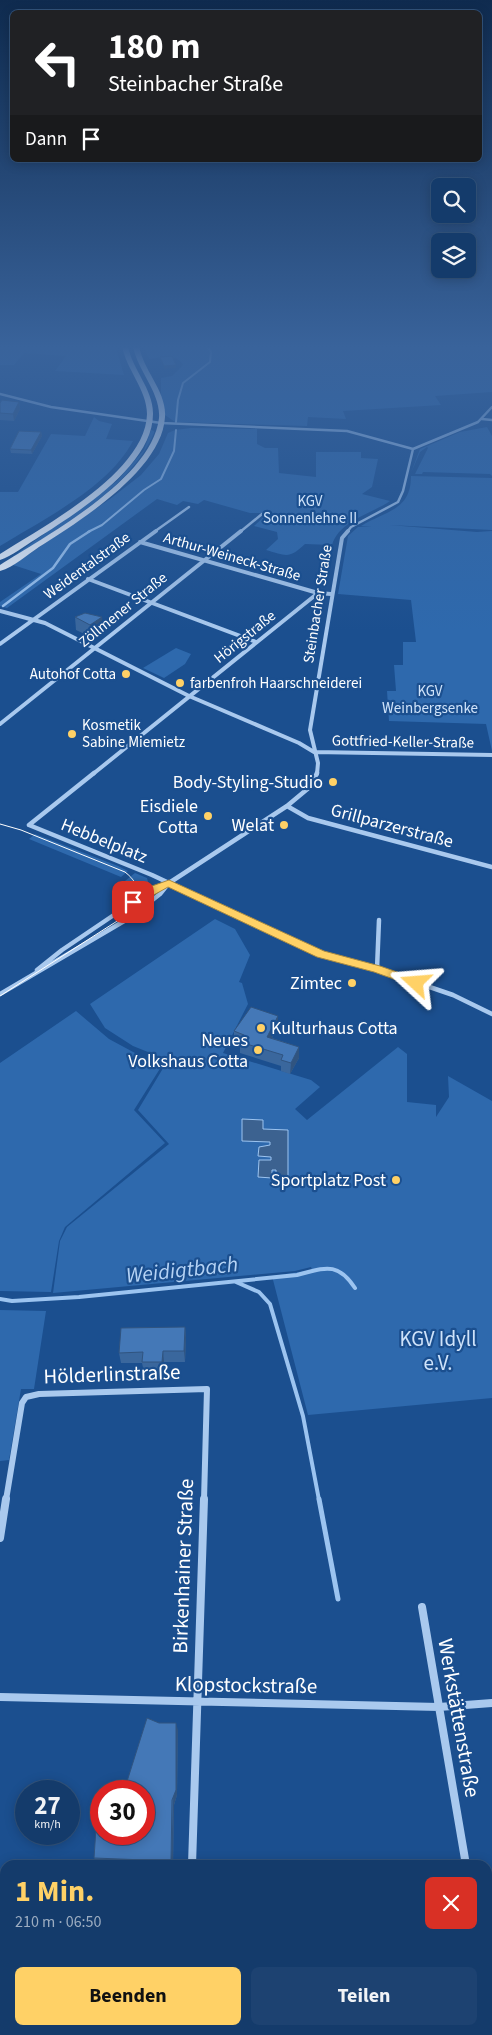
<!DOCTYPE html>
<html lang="de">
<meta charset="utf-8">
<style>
body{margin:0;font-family:"Source Sans 3",sans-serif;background:#1d4271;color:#f1f3f6;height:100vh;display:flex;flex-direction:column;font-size:19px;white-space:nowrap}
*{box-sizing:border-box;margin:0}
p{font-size:16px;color:#9dadc1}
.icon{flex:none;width:28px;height:28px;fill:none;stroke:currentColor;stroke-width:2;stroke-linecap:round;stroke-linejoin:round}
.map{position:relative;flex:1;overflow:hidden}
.panel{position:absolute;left:0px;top:1860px;width:492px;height:175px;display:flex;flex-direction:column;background:#143b6b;border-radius:15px 15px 0 0;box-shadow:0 2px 12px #0003,0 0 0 1px #33557e}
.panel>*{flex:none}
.hud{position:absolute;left:10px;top:10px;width:472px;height:152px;border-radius:8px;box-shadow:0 2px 12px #0003,0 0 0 1px #33557e;background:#202124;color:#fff;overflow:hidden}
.buttons{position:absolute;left:431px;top:178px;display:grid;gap:10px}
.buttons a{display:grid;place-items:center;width:45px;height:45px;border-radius:8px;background:#143b6b;box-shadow:0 2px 12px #0003,0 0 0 1px #33557e;font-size:25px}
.speed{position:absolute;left:15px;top:1780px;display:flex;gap:10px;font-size:25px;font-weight:700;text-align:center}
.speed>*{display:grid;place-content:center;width:65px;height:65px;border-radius:50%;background:#143b6b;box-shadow:0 2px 12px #0003,0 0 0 1px #33557e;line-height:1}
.speed small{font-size:12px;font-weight:400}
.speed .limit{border:8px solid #d22;background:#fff;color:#111}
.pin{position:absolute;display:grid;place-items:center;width:42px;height:42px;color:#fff;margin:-21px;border-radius:10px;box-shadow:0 2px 8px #0006}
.me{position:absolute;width:55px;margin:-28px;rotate:289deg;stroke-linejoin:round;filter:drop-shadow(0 0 4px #0008)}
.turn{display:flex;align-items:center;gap:18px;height:105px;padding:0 15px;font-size:22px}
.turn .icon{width:65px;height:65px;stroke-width:2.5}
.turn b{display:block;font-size:35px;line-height:42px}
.then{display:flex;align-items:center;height:48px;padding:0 15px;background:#0003;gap:10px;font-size:19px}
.round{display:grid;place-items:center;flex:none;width:52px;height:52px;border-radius:8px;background:#1d4271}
.overview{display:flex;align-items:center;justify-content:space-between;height:85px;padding:0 15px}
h1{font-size:30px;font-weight:700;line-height:38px;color:#ffd166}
.primary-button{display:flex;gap:10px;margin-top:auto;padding:10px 15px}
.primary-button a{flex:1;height:58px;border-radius:8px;background:#ffd166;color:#111;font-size:20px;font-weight:700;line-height:58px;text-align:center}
.primary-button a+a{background:#1d4271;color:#f1f3f6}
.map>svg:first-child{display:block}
</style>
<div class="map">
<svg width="492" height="2035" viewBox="0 0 492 2035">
<rect width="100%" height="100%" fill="#1b4f8f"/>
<!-- green -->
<path fill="#2e69ad" d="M0 346 116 348 124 375 55 371 66 356 24 353 14 365H0Z
M143 346H492V392L435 396 441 405 343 411 346 419 308 417 307 426 175 422 165 415 161 397V378L172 376 183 365C177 353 160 358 149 359Z
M94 417 99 421 112 424 106 439 133 441C109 487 44 519 0 546V492H18L51 434 85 436Z
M487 427 492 436V476L490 474 423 472 422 474H415L428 448 427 447 420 452 411 473 420 449 460 432Z
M191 428 257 429V444L265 448H278L279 473 316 477V452H361V458L378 459 372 487 362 494 390 501C371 514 339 521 332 545L305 544C289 559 287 556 266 550L278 539 277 532 254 526 268 513H250L204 500 198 504 183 501 177 505 157 499 7 608 0 606V602L41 574 13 565 110 499 141 475 159 454 168 433 175 430Z
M151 430 154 431V433C129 492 51 532 0 566L117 481 144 450Z
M411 476 492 478V530L389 525 477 532 492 531V751L486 724 389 721 387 691H396L394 665H403V642H416L411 600 338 594 348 536 358 527 372 526H361C385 511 411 511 411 476Z
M176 648 191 654 185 664 164 678 143 668Z
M35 834 118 866 128 871 121 877 29 839Z
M135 873 147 878 148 882 130 894 129 885 125 881Z
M215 919 235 929 250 955 239 982 242 983 248 1004 223 1053 311 1080 320 1087 295 1109 307 1120 398 1047 407 1054V1102L436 1105V1117L449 1097 448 1076 492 1101V1398L308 1415 272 1276 312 1270 311 1267 295 1271 53 1293 60 1241 67 1227 169 1144 138 1110 168 1060 133 1046 105 1028 90 1004Z
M76 1011 109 1039 161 1067 134 1110 165 1143 65 1227 59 1241 51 1292 0 1291V1063Z
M0 1310 46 1311 34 1389H21L9 1460 0 1461Z"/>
<!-- water -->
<path fill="#3c6290" stroke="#9cc4f0" d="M242 1119 263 1120V1129L288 1130V1177L276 1178V1170H272V1178L258 1177 259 1160H271V1157L258 1156 259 1147 270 1145V1142L242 1141Z"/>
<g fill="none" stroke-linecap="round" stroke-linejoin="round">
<!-- stream-far3 -->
<path stroke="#9cc4f0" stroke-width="2" d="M176 422 178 400 183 383 210 362 211 352 207 346
M88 532 102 525 144 490 161 479 174 451 176 430"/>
<!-- stream-far2 -->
<path stroke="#9cc4f0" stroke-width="2.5" d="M3 606 53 568 70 544 90 531"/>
<!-- stream-far1 -->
<path stroke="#9cc4f0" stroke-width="4" d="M236 1282 259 1292 270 1304 303 1416 319 1500
M0 1299 12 1301 79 1297 297 1275C325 1268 337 1261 355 1288"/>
<!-- stream -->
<path stroke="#9cc4f0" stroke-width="5" d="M319 1499 338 1599"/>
<!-- street-far4 -->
<path stroke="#a9c9ee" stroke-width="2.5" d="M0 394 51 407 161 423 347 431 413 449
M482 419 492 420
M154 532 189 507
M240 532 262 514
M347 532 351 527 398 502 403 491 413 449 478 422 492 407"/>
<!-- street-far3 -->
<path stroke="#a9c9ee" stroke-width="4" d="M140 542 318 593
M88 579 256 642
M0 611 45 623 189 696 299 743 314 752 492 755
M0 644 156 531
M0 724 241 531
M93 774 318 593 331 594
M317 774 318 763 310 730 342 538 348 531"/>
<!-- street-far2 -->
<path stroke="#a9c9ee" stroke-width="4.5" d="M94 773 29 825 152 875 321 954 377 969 453 995 492 1014
M287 806 308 818 492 867
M377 969 379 920
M37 970 62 950 139 898 169 883 287 806 311 786 317 773
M0 994 131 917 160 894 168 884"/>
<!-- street-far1 -->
<path stroke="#a9c9ee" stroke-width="6" d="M6 1500 22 1403 26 1397 39 1394 207 1389 204 1500"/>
<!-- street -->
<path stroke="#a9c9ee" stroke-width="8" d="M0 1538 6 1499
M422 1607 466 1865
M0 1697 439 1707 492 1703
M192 1865 204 1499
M488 1994 490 2008
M187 2030V2035"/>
<!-- secondary -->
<path stroke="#d6e6fa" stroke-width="16" d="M488 2010 492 2009
M272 2035 313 2030"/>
<!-- primary -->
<path fill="#f0f6ff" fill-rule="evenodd" d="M122 346H128C132 369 153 389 153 413 154 466 75 514 36 539 24 546 12 556 0 560V554C44 526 146 472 147 414 147 390 126 369 122 346Z
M133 346H139C143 370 167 392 165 417 162 470 80 521 39 547 27 555 14 567 0 571V565C47 535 152 479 159 418 161 393 137 370 133 346Z"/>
<!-- tram-far1 -->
<path stroke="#fff" stroke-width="1" d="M0 824 21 830 125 872C143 886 141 901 125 916L0 996"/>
<!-- tram -->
<path stroke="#fff" stroke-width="2" d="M488 2003H492
M488 2017H492
M219 2035 262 2030
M336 2035 378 2030"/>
</g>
<!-- wall -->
<path fill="#3a679d" d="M19 402 20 409 14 421 0 420V403Z
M41 432 42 436 32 454 11 453 10 449Z
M75 617 104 629 91 637 76 630Z
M278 1027 272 1038 299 1047V1058L290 1074 281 1071V1066L240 1053V1045L234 1043V1031Z
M185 1327 186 1338 185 1362H164L163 1372H144L142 1363H121L119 1353Z
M178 1730 177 1795 174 1805 173 1864 98 1862 94 1858 101 1834Z"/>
<!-- shaded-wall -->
<path fill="#305480" d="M176 365V368L164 369V366Z
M19 402 20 409 14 421 13 414Z
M41 432 42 436 32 454 31 450Z
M102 617 104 629 91 637 90 625Z
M278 1016V1027L266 1048 267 1037Z
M299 1047V1058L290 1074 291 1063Z
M185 1327 186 1338 185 1362 184 1351Z
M163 1351 164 1362 163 1372 162 1362Z
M176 1723 178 1730 177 1795 174 1805 173 1864 171 1861Z"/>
<!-- building -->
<path fill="#4478b7" stroke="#305480" d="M172 356 176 365 164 366 160 357Z
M2 400 19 402 13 414 0 413V403Z
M19 431 41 432 31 450 10 449Z
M85 613 102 617 90 625 75 617Z
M251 1007 278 1016 267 1037 299 1047 291 1063 281 1060 283 1055 240 1042 244 1035 234 1031Z
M185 1327 184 1351H163L162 1362H142L143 1352 119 1353 121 1328Z
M147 1718 159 1723H176V1790L172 1800 171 1861 94 1858 97 1813H101V1834H144V1791H124Z"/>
<!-- sky -->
<linearGradient id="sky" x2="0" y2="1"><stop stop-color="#0f2b4f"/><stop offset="0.55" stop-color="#39639b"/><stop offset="1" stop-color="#39639b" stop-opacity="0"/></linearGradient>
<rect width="492" height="631" fill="url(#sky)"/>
<!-- route -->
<path fill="#ffd166" stroke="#a68842" d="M169 880 324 951 380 966 420 980 422 983 416 987 374 972 317 957 168 887 136 905H129L127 902 149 887Z"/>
<!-- markers -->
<g fill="#ffd166" stroke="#1b4f8f" stroke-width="2">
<circle cx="126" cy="674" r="5"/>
<circle cx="180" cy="683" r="5"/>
<circle cx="72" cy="734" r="5"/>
<circle cx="333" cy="782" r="5"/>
<circle cx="208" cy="816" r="5"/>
<circle cx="284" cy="825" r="5"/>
<circle cx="352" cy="983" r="5"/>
<circle cx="261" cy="1028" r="5"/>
<circle cx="258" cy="1050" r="5"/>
<circle cx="396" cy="1180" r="5"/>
</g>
<g text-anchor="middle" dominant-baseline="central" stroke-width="4.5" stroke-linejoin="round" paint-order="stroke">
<!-- far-park labels -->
<g font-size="15" fill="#cfe3fa" stroke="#1b4f8f">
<text x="310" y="501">KGV<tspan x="310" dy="17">Sonnenlehne II</tspan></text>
<text x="430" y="691">KGV<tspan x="430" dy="17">Weinbergsenke</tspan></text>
</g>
<!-- far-street labels -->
<g font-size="15" fill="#fff" stroke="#1b4f8f">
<text transform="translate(232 557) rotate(16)">Arthur-Weineck-Straße</text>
<text transform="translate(87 566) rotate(-36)">Weidentalstraße</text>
<text transform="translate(318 604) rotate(-81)">Steinbacher Straße</text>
<text transform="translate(123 610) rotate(-39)">Zöllmener Straße</text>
<text transform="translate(245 637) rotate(-39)">Hörigstraße</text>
<text transform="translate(403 742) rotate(1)">Gottfried-Keller-Straße</text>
</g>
<!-- far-poi labels -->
<g font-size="15" fill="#fff" stroke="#1b4f8f" text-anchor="start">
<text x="116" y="674" text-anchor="end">Autohof Cotta</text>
<text x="190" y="683">farbenfroh Haarschneiderei</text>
<text x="82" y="725">Kosmetik<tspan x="82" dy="17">Sabine Miemietz</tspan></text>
</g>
<!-- poi labels -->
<g font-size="18" fill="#fff" stroke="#1b4f8f" text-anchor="end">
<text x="323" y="782">Body-Styling-Studio</text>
<text x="198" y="806">Eisdiele<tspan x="198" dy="21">Cotta</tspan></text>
<text x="274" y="825">Welat</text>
<text x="342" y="983">Zimtec</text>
<text x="271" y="1028" text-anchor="start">Kulturhaus Cotta</text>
<text x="248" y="1040">Neues<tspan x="248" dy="21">Volkshaus Cotta</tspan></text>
<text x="386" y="1180">Sportplatz Post</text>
</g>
<!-- street labels -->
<g font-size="18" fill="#fff" stroke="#1b4f8f">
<text transform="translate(392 826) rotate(15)">Grillparzerstraße</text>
<text transform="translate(104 841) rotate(22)">Hebbelplatz</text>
</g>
<!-- near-park labels -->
<g font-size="21" fill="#cfe3fa" stroke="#1b4f8f">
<text x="438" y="1339">KGV Idyll<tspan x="438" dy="24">e.V.</tspan></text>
</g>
<!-- near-street labels -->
<g font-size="21" fill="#fff" stroke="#1b4f8f">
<text transform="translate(112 1374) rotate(-2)">Hölderlinstraße</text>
<text transform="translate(183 1566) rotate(-88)">Birkenhainer Straße</text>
<text transform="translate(246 1685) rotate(1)">Klopstockstraße</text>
<text transform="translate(459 1718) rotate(80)">Werkstättenstraße</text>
</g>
<!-- near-water labels -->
<g font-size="22" font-style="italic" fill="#b5d3f5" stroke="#1b4f8f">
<text transform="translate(182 1270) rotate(-6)">Weidigtbach</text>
</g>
</g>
</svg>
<div class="buttons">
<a><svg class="icon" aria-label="search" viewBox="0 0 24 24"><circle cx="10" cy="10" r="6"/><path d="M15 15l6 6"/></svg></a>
<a><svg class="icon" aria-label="layers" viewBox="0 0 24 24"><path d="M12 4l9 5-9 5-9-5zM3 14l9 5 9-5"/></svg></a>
</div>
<div class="speed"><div>27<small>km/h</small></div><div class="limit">30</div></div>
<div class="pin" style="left:133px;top:902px;background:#d93025"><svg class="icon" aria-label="arrive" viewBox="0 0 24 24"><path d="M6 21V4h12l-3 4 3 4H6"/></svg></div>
<svg class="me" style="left:416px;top:983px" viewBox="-20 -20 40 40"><path d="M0-17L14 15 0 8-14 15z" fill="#ffd166" stroke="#fff" stroke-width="4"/></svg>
<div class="hud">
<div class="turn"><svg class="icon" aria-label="left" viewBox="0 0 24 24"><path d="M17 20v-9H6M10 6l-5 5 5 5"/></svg><div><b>180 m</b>Steinbacher Straße</div></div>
<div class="then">Dann<svg class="icon" aria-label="arrive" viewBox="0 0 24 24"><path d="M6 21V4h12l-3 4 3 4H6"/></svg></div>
</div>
<section class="panel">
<div class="overview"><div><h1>1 Min.</h1><p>210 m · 06:50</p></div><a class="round" style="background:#d93025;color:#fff"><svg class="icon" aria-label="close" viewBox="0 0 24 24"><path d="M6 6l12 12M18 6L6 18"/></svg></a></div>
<div class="primary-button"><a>Beenden</a><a>Teilen</a></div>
</section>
</div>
